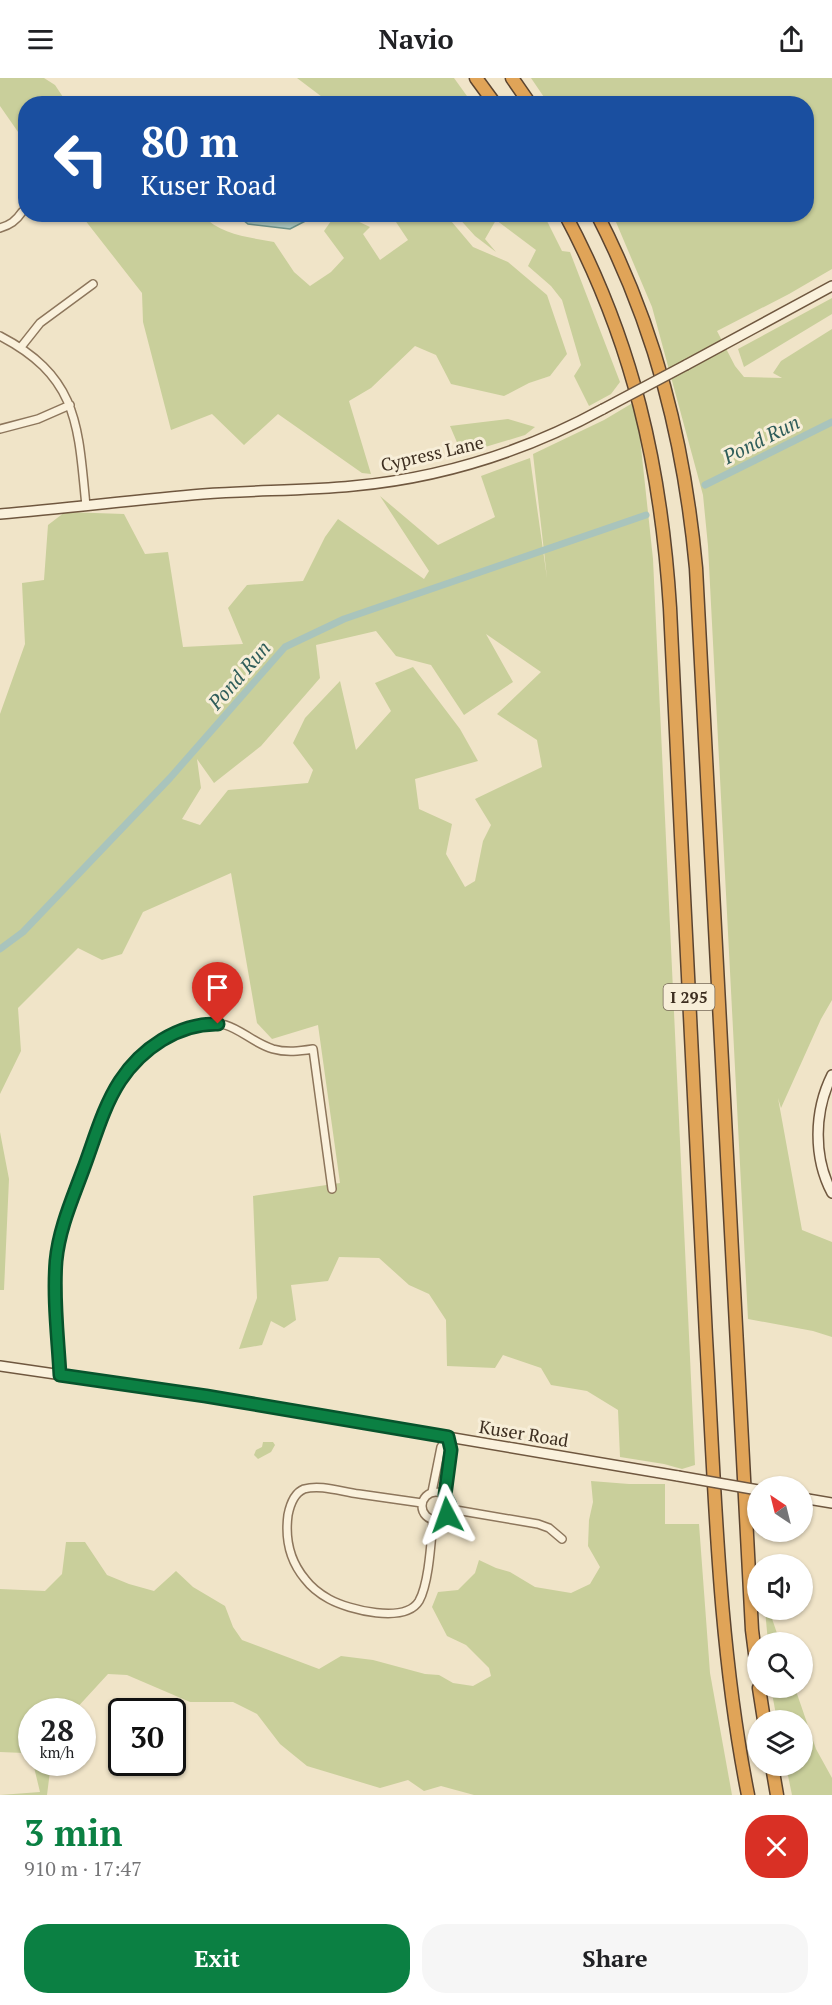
<!DOCTYPE html>
<meta charset="utf-8">
<style>
body{margin:0;font-family:"PT Serif",serif;background:#f6f6f6;color:#202124;height:100vh;display:flex;flex-direction:column;font-size:22px;white-space:nowrap}
*{box-sizing:border-box;margin:0}
p{font-size:20px;color:#757577}
.icon{flex:none;width:33px;height:33px;fill:none;stroke:currentColor;stroke-width:2;stroke-linecap:round;stroke-linejoin:round}
.map{position:relative;height:1717px;overflow:hidden}
.details{display:flex;flex-direction:column;background:#fff;flex:1}
.details>*{flex:none}
.guide{position:absolute;left:18px;top:18px;width:796px;height:126px;border-radius:24px;box-shadow:0 2px 4px #0004;background:#1a4fa0;color:#fff;overflow:hidden}
.needle{width:39px;rotate:325deg}
.fabs{position:absolute;left:747px;top:1398px;display:grid;gap:12px}
.fabs a{display:grid;place-items:center;width:66px;height:66px;border-radius:50%;background:#fff;box-shadow:0 2px 4px #0004;font-size:30px}
.speed{position:absolute;left:18px;top:1620px;display:flex;gap:12px;font-size:30px;font-weight:700;text-align:center}
.speed>*{display:grid;place-content:center;width:78px;height:78px;border-radius:50%;background:#fff;box-shadow:0 2px 4px #0004;line-height:1}
.speed small{font-size:15px;font-weight:400}
.speed .limit{border:3px solid #111;border-radius:9px;background:#fff;color:#111}
.pin{position:absolute;display:grid;place-items:center;width:51px;height:51px;color:#fff;margin:-62px -26px;border-radius:50% 50% 50% 0;rotate:-45deg;box-shadow:0 0 6px #0007}
.pin .icon{rotate:45deg}
.me{position:absolute;width:66px;margin:-33px;rotate:356deg;stroke-linejoin:round;filter:drop-shadow(0 0 4px #0008)}
.turn{display:flex;align-items:center;gap:21px;height:126px;padding:0 24px;font-size:27px}
.turn .icon{width:78px;height:78px;stroke-width:2.5}
.turn b{display:block;font-size:42px;line-height:51px}
.round{display:grid;place-items:center;flex:none;width:63px;height:63px;border-radius:24px;background:#f6f6f6}
.head{display:flex;align-items:center;justify-content:space-between;height:102px;padding:0 24px}
h1{font-size:36px;font-weight:700;line-height:45px;color:#0b8043}
.primary-button{display:flex;gap:12px;margin-top:auto;padding:12px 24px}
.primary-button a{flex:1;height:69px;border-radius:24px;background:#0b8043;color:#fff;font-size:24px;font-weight:700;line-height:69px;text-align:center}
.primary-button a+a{background:#f6f6f6;color:#202124}
header{display:flex;justify-content:space-between;align-items:center;height:78px;padding:0 24px;background:#fff;font-size:27px;font-weight:700}
.map>svg:first-child{display:block}
</style>
<header><svg class="icon" aria-label="menu" viewBox="0 0 24 24"><path d="M4 6h16M4 12h16M4 18h16"/></svg>Navio<svg class="icon" aria-label="share" viewBox="0 0 24 24"><path d="M12 15V3M7 8l5-5 5 5M5 13v7h14v-7"/></svg></header>
<div class="map">
<svg width="832" height="1717" viewBox="0 0 832 1717">
<rect width="100%" height="100%" fill="#f0e4c8"/>
<!-- green -->
<path fill="#c9cf9b" fill-rule="evenodd" d="M0 0H44L55 7 67 25 26 26 25 64 0 28Z
M297 0H454L472 25H330Z
M531 0H832V191L789 216 717 253 735 288 744 299 782 300 773 295 781 283 832 251V922L821 941 781 1030 778 1020 802 1152 832 1164V1259L813 1253 748 1241 708 468 703 417 652 229 613 137 807 136V26L548 25Z
M81 137H202C221 157 248 159 274 164L294 194 310 208 331 194 344 180 324 153 331 143 353 141 370 149 363 156 380 182 408 162 394 141 400 137H446L473 169 508 184 547 217 567 276 550 298 529 305 504 318 451 306 436 277 415 268 371 310 349 323 371 396 362 395 278 336 244 367 212 336 171 352 143 244 142 215Z
M456 137H544L562 173 570 174 620 304 611 316 589 328 574 298 581 287 562 222 551 208 528 188 536 172 496 142 485 161 496 174 475 158Z
M832 220V236L744 289 738 271Z
M636 323 653 481 695 1387 682 1391 664 1386 620 1379 618 1332 587 1313 551 1307 541 1290 503 1277 495 1290 447 1288 446 1242 429 1216 409 1207 379 1180 339 1179 328 1203 291 1207 296 1242 284 1250 271 1243 262 1267 239 1271 257 1220 253 1118 340 1105 318 947 272 961 257 945 231 795 143 834 122 876 102 882 78 870 18 930 21 973 0 1016V636L25 566 22 505 44 502 48 447 65 434 124 436 145 476 168 474 183 569 243 566 228 530 247 507 303 503 325 459 338 441 424 501 429 493 380 418 438 467 495 439 481 398 530 380 547 500 533 376 604 342ZM376 553 396 578 431 587 464 637 513 604 486 556 541 594 497 636 537 662 542 689 475 721 491 747 483 763 475 803 465 809 446 776 452 746 419 731 415 701 478 683 460 651 413 589 375 605 391 633 356 672 340 603 305 640 293 665 313 692 308 705 228 712 200 747 182 741 201 710 197 681 214 705 261 668 320 600 316 567Z
M508 341 535 349 525 357 462 376 450 348Z
M0 1054 9 1101 4 1212H0Z
M263 1364H273L275 1367 271 1374 258 1381 254 1377 256 1372 262 1369Z
M591 1403 629 1406H665V1446H699L710 1595 732 1717H474L441 1708 424 1713 408 1702 380 1710 307 1688 280 1666 257 1636 233 1624H190L127 1597 108 1596 74 1633 32 1634 31 1677 29 1667 24 1675 0 1674V1511L45 1513 62 1496 66 1464H85L107 1497 129 1506 154 1513 176 1493 193 1509 225 1528 233 1549 242 1562 319 1591 341 1578 373 1582 425 1596 439 1597 453 1605 473 1608 491 1598 489 1590 466 1567 447 1558 432 1529 438 1514 458 1512 475 1495 479 1482 496 1490 510 1494 535 1509 571 1515 590 1506 600 1489 588 1468 589 1442 593 1424Z
M765 1532H769L780 1564H768Z
M771 1610H795L816 1671 832 1700V1717H792L786 1688H802V1642H777Z
M33 1685H51L47 1717H0L40 1714Z"/>
<!-- water -->
<path fill="#a9c4bc" stroke="#6f938a" stroke-width="1.5" d="M237 137H317L290 151 248 146Z"/>
<g fill="none" stroke-linecap="round" stroke-linejoin="round">
<!-- canal -->
<path stroke="#a9c4bc" stroke-width="7" d="M705 407 832 344
M0 871 23 854 170 700 285 569 344 541 646 437"/>
<defs>
<path id="street" d="M0 150C10 147 16 143 22 134
M0 258C79 299 78 348 86 428
M21 269 40 245 93 206
M0 351 38 341 70 327
M60 1297C58 1260 53 1220 56 1183 59 1148 74 1115 87 1082 98 1052 108 1017 129 991 146 970 171 953 197 947 233 938 244 962 273 971 287 975 300 973 313 971L332 1111
M422 1428a14 14 0 1 1 28 0a14 14 0 1 1-28 0Z
M432 1414 441 1369 448 1359
M445 1417 451 1372 448 1359
M422 1425C401 1422 380 1419 359 1416 342 1414 321 1406 304 1411 294 1415 290 1427 288 1437 285 1460 290 1483 305 1501 311 1509 320 1516 329 1521 349 1532 405 1546 419 1523 429 1505 431 1464 433 1442
M450 1431 538 1446 549 1450 562 1461"/>
<path id="secondary" d="M686 287 832 208
M0 436C68 430 135 422 203 416 253 412 303 413 353 408 440 400 526 373 603 331
M832 997C814 1033 813 1079 832 1115
M0 1288 206 1318 678 1398
M802 1420 832 1425"/>
<path id="highway" d="M476 0 495 26
M512 0 530 26
M565 136C633 263 661 388 670 530 682 773 693 1016 706 1259 715 1412 718 1566 748 1717
M597 136C656 251 684 363 696 490L752 1552 758 1599
M759 1610 764 1642
M772 1688 777 1717"/>
</defs>
<!-- street casing -->
<use href="#street" stroke="#8d765c" stroke-width="10"/>
<!-- secondary casing -->
<use href="#secondary" stroke="#6f573f" stroke-width="12"/>
<!-- highway casing -->
<use href="#highway" stroke="#5b4430" stroke-width="15"/>
<!-- street -->
<use href="#street" stroke="#faf1dc" stroke-width="7"/>
<!-- secondary -->
<use href="#secondary" stroke="#faf1dc" stroke-width="9"/>
<!-- highway -->
<use href="#highway" stroke="#e0a458" stroke-width="12"/>
<defs>
<path id="secondary-bridge" d="M603 331 686 287
M678 1398 758 1412"/>
</defs>
<!-- secondary-bridge casing -->
<use href="#secondary-bridge" stroke="#6f573f" stroke-width="12" stroke-linecap="butt"/>
<!-- secondary-bridge -->
<use href="#secondary-bridge" stroke="#faf1dc" stroke-width="9"/>
</g>
<g fill="none" stroke-linecap="round" stroke-linejoin="round">
<defs>
<path id="route" d="M218 946C178 945 141 971 120 1003 103 1029 94 1063 83 1092 72 1122 59 1151 56 1183 53 1221 58 1260 60 1297L206 1318 448 1359 451 1372 445 1417 450 1427 447 1437"/>
</defs>
<!-- route casing -->
<use href="#route" stroke="#07532c" stroke-width="15"/>
<!-- route -->
<use href="#route" stroke="#0b8043" stroke-width="10"/>
</g>
<g text-anchor="middle" dominant-baseline="central" stroke-width="6" stroke-linejoin="round" paint-order="stroke">
<!-- shield labels -->
<rect fill="#f7eed8" stroke="#756857" stroke-width="1.5" x="663.5" y="906" width="51" height="26" rx="4.5"/>
<g font-size="16" font-weight="bold" fill="#3d2e20">
<text x="689" y="919">I 295</text>
</g>
<!-- street labels -->
<g font-size="18" fill="#3d2e20" stroke="#f7eed8">
<text transform="translate(432 375) rotate(-13)">Cypress Lane</text>
<text transform="translate(524 1355) rotate(9)">Kuser Road</text>
</g>
<!-- water labels -->
<g font-size="20" font-style="italic" fill="#2f5d5a" stroke="#f7eed8">
<text transform="translate(761 361) rotate(-27)">Pond Run</text>
<text transform="translate(239 597) rotate(-49)">Pond Run</text>
</g>
</g>
</svg>
<div class="fabs">
<a><svg class="needle" viewBox="-14 -14 28 28"><path d="M0-13l5 13h-10z" fill="#e53935"/><path d="M0 13l5-13h-10z" fill="#757577"/></svg></a>
<a><svg class="icon" aria-label="sound" viewBox="0 0 24 24"><path d="M4 9h4l5-4v14l-5-4H4zM17 9q2 3 0 6"/></svg></a>
<a><svg class="icon" aria-label="search" viewBox="0 0 24 24"><circle cx="10" cy="10" r="6"/><path d="M15 15l6 6"/></svg></a>
<a><svg class="icon" aria-label="layers" viewBox="0 0 24 24"><path d="M12 4l9 5-9 5-9-5zM3 14l9 5 9-5"/></svg></a>
</div>
<div class="speed"><div>28<small>km/h</small></div><div class="limit">30</div></div>
<div class="pin" style="left:218px;top:946px;background:#d93025"><svg class="icon" aria-label="arrive" viewBox="0 0 24 24"><path d="M6 21V4h12l-3 4 3 4H6"/></svg></div>
<svg class="me" style="left:447px;top:1437px" viewBox="-20 -20 40 40"><path d="M0-17L14 15 0 8-14 15z" fill="#0b8043" stroke="#fff" stroke-width="4"/></svg>
<div class="guide">
<div class="turn"><svg class="icon" aria-label="left" viewBox="0 0 24 24"><path d="M17 20v-9H6M10 6l-5 5 5 5"/></svg><div><b>80 m</b>Kuser Road</div></div>
</div>
</div>
<section class="details">
<div class="head"><div><h1>3 min</h1><p>910 m · 17:47</p></div><a class="round" style="background:#d93025;color:#fff"><svg class="icon" aria-label="close" viewBox="0 0 24 24"><path d="M6 6l12 12M18 6L6 18"/></svg></a></div>
<div class="primary-button"><a>Exit</a><a>Share</a></div>
</section>
